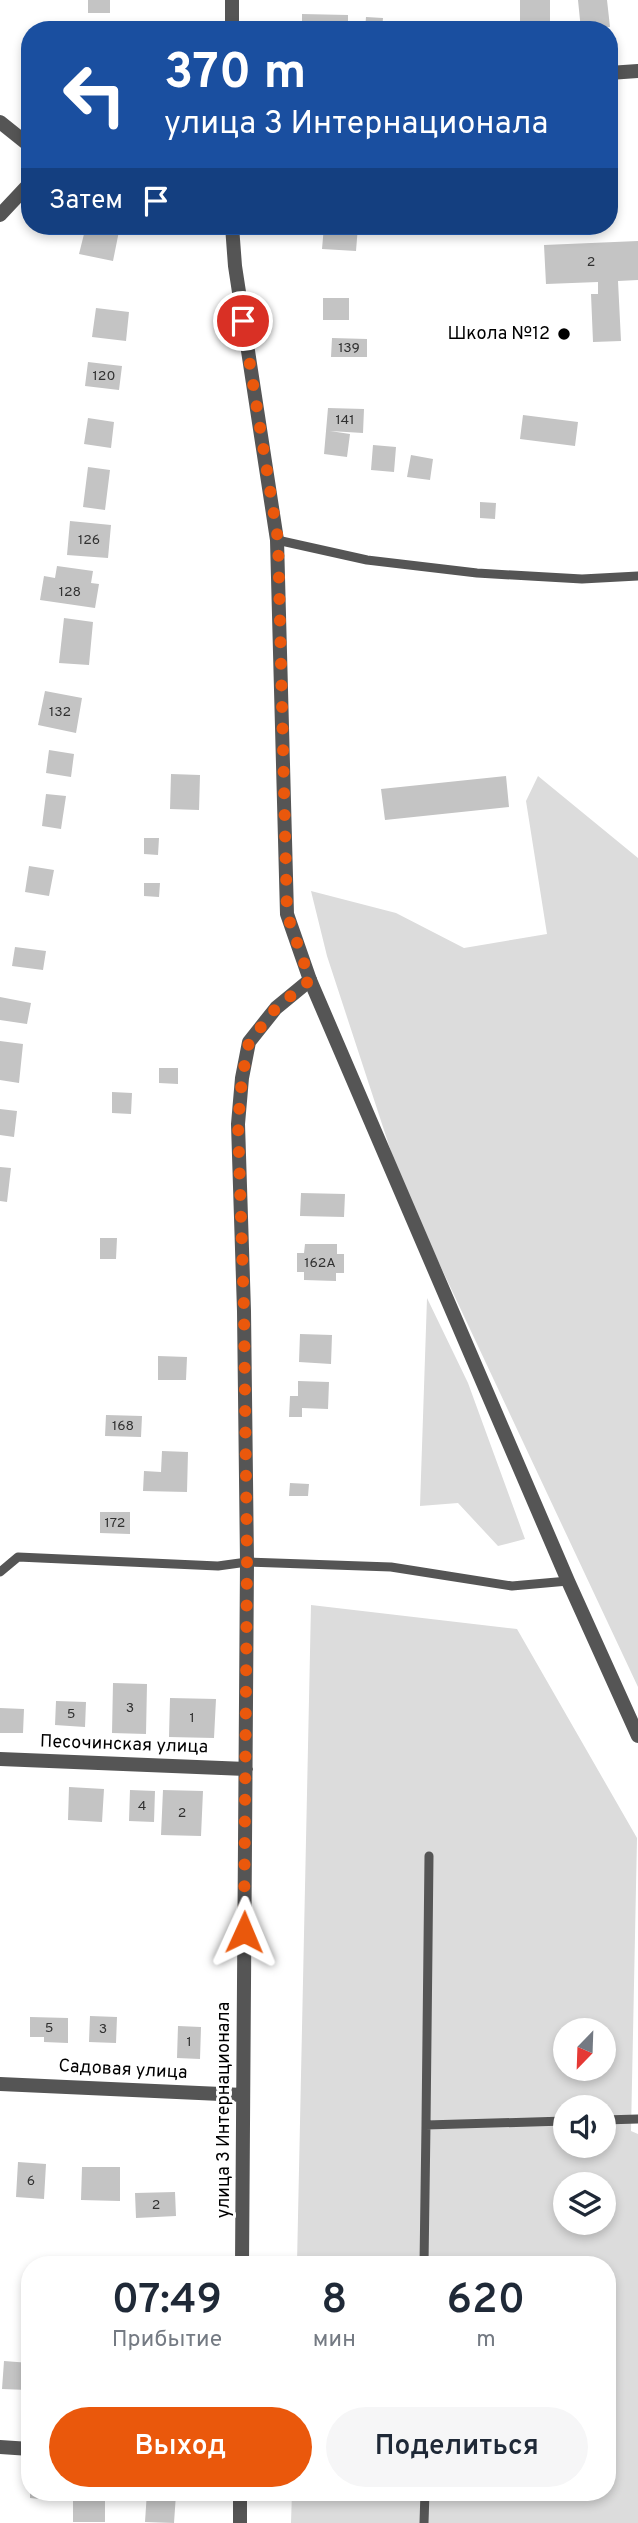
<!DOCTYPE html>
<html lang="ru">
<meta charset="utf-8">
<style>
body{margin:0;font-family:Overpass,sans-serif;background:#f6f6f7;color:#1f2937;height:100vh;display:flex;flex-direction:column;font-size:26px;white-space:nowrap}
*{box-sizing:border-box;margin:0}
p{font-size:23px;color:#747a83}
.icon{flex:none;width:38px;height:38px;fill:none;stroke:currentColor;stroke-width:2;stroke-linecap:round;stroke-linejoin:round}
.map{position:relative;flex:1;overflow:hidden}
.side{position:absolute;left:21px;top:2256px;width:595px;height:245px;display:flex;flex-direction:column;background:#fff;border-radius:28px;box-shadow:0 4px 10px #0003}
.side>*{flex:none}
.banner{position:absolute;left:21px;top:21px;width:597px;height:214px;border-radius:28px;box-shadow:0 4px 10px #0003;background:#1a4fa0;color:#fff;overflow:hidden}
.needle{width:46px;rotate:203deg}
.buttons{position:absolute;left:553px;top:2018px;display:grid;gap:14px}
.buttons a{display:grid;place-items:center;width:63px;height:63px;border-radius:50%;background:#fff;box-shadow:0 4px 10px #0003;font-size:35px}
.pin{position:absolute;display:grid;place-items:center;width:60px;height:60px;color:#fff;margin:-30px;border:4px solid #fff;border-radius:50%;box-shadow:0 2px 7px #0007}
.me{position:absolute;width:77px;margin:-38px;rotate:1deg;stroke-linejoin:round;filter:drop-shadow(0 0 5px #0008)}
.turn{display:flex;align-items:center;gap:24px;height:147px;padding:0 28px;font-size:32px}
.turn .icon{width:91px;height:91px;stroke-width:2.5}
.turn b{display:block;font-size:49px;line-height:60px}
.then{display:flex;align-items:center;height:66px;padding:0 28px;background:#0003;gap:14px;font-size:26px}
.eta{display:flex;justify-content:space-evenly;align-items:center;height:119px;text-align:center}
.eta b{font-size:42px;font-weight:600;line-height:49px}
.action{display:flex;gap:14px;margin-top:auto;padding:14px 28px}
.action a{flex:1;height:80px;border-radius:42px;background:#ea580c;color:#fff;font-size:28px;font-weight:600;line-height:80px;text-align:center}
.action a+a{background:#f6f6f7;color:#1f2937}
.map>svg:first-child{display:block}
</style>
<div class="map">
<svg width="638" height="2523" viewBox="0 0 638 2523">
<rect width="100%" height="100%" fill="#fff"/>
<!-- green -->
<path fill="#dcdcdc" fill-rule="evenodd" d="M538 776 638 858V1687L401 1182 327 956 311 891 396 913 464 948 547 934 526 801Z
M427 1298 468 1383 525 1539 498 1546 458 1503 420 1506Z
M311 1605 517 1629 637 1838 631 2131 638 2134V2523H291L292 2492H607V2264H297ZM565 2030H604V2068H565ZM565 2107H604V2146H565ZM565 2184H604V2222H565Z"/>
<!-- building -->
<path fill="#c4c4c4" d="M88 0H110V13H88Z
M520 0H550V25H520Z
M578 0H607L610 27 581 30Z
M302 14 348 15V30H302Z
M366 17 383 18 382 30H365Z
M86 226 119 231 113 261 79 254Z
M324 226H358L356 251 322 249Z
M638 241V280L618 281 621 341 593 342 591 294H598V282L546 284 544 245Z
M323 298H349V320H323Z
M96 308 129 312 126 341 92 337Z
M332 338 367 339V357H331Z
M88 362 122 366 119 390 85 386Z
M328 408 364 409 363 433 330 431 350 434 347 457 324 454Z
M523 415 578 422 575 446 520 439Z
M88 418 114 422 111 448 84 444Z
M373 445 396 447 394 472 371 470Z
M411 455 433 459 430 480 407 477Z
M88 467 110 470 105 510 83 507Z
M480 502 496 503 495 519 480 518Z
M70 521 111 525 108 558 67 555Z
M57 566 93 571 91 583 99 584 95 608 40 600 44 576 55 578Z
M64 618 93 622 89 665 59 663Z
M45 691 82 698 76 733 38 725Z
M49 750 74 754 71 777 46 773Z
M171 774 200 775 199 810 170 809Z
M506 776 509 807 385 820 381 789Z
M46 794 66 796 61 829 42 826Z
M144 838H159L158 855 144 854Z
M29 866 54 870 49 896 25 892Z
M144 883H160L159 897 144 896Z
M15 947 46 951 43 970 12 966Z
M0 997 31 1003 27 1024 0 1020Z
M0 1041 23 1044 19 1083 0 1080Z
M159 1068H178V1084L159 1083Z
M112 1092 132 1093 131 1114 112 1113Z
M0 1109 17 1111 14 1137 0 1135Z
M0 1167 11 1168 7 1202 0 1201Z
M301 1193 345 1194 344 1217 300 1216Z
M100 1238H117L116 1259H100Z
M305 1244H337V1254H344V1273H336V1281L304 1280V1272H297V1253H304Z
M300 1334 332 1335 331 1364 299 1362Z
M158 1356 187 1357 186 1380H158Z
M298 1381 329 1382 328 1409 302 1408V1417H289L290 1396H298Z
M106 1415 142 1416 141 1437 105 1436Z
M162 1451 188 1452 187 1492 143 1491 144 1471 161 1472Z
M290 1483 309 1484 308 1496H289Z
M100 1512H130V1534L100 1533Z
M113 1683 147 1684 146 1734 112 1733Z
M170 1698 216 1699 214 1738 169 1737Z
M56 1701 86 1702 85 1727 55 1725Z
M0 1708 24 1709 23 1733H0Z
M69 1787 104 1789 102 1822 68 1820Z
M130 1790 155 1791 154 1822 129 1821Z
M163 1790 203 1791 201 1836 161 1835Z
M90 2016 117 2017 116 2043 89 2042Z
M30 2017 68 2018V2043L44 2042V2037H30Z
M178 2026 201 2027 200 2059 177 2058Z
M18 2162 46 2164 44 2199 16 2197Z
M82 2167H120V2201L81 2200Z
M175 2192 176 2216 136 2218 135 2193Z
M4 2361 30 2363 28 2390 2 2389Z
M30 2492H49V2500L30 2498Z
M73 2492H105V2522H73Z
M147 2492 176 2494 174 2523 145 2522Z"/>
<g fill="none" stroke-linecap="round" stroke-linejoin="round">
<!-- service -->
<path stroke="#555" stroke-width="9" d="M277 540 367 560 477 573 582 579 638 576
M0 1572 18 1557 218 1566 247 1562 391 1567 512 1586 568 1581
M429 1856 426 2125 565 2121
M604 2120 638 2119
M424 2264 426 2125
M424 2523 425 2492"/>
<!-- minor -->
<path stroke="#555" stroke-width="14" d="M609 73 638 71
M0 122 30 146
M0 215 30 183
M0 1759 246 1769
M0 2084 243 2095
M242 2264 247 1562 244 1311 238 1124 242 1078 249 1042 276 1008 310 980
M0 2447 30 2449
M240 2523V2492"/>
<!-- tertiary -->
<path stroke="#555" stroke-width="14" d="M232 0V30
M232 226 235 266 277 540 287 914 310 980 568 1581 638 1736"/>
</g>
<g fill="none" stroke-linecap="round" stroke-linejoin="round">
<!-- route -->
<path stroke="#ea580c" stroke-width="12" stroke-dasharray="0 21.6" d="M243 321 278 540 287 914 310 980 276 1008 249 1042 242 1078 238 1124 244 1311 247 1562 244 1932"/>
</g>
<!-- markers -->
<circle fill="#000" stroke="#fff" stroke-width="2.5" cx="564" cy="334" r="7"/>
<g text-anchor="middle" dominant-baseline="central" stroke-width="6" stroke-linejoin="round" paint-order="stroke">
<!-- number labels -->
<g font-size="14" fill="#313131">
<text x="591" y="262">2</text>
<text x="349" y="348">139</text>
<text x="104" y="376">120</text>
<text x="345" y="420">141</text>
<text x="89" y="540">126</text>
<text x="70" y="592">128</text>
<text x="60" y="712">132</text>
<text x="320" y="1263">162А</text>
<text x="123" y="1426">168</text>
<text x="115" y="1523">172</text>
<text x="130" y="1708">3</text>
<text x="71" y="1714">5</text>
<text x="192" y="1718">1</text>
<text x="142" y="1806">4</text>
<text x="182" y="1813">2</text>
<text x="49" y="2028">5</text>
<text x="103" y="2029">3</text>
<text x="189" y="2042">1</text>
<text x="31" y="2181">6</text>
<text x="156" y="2205">2</text>
</g>
<!-- poi labels -->
<g font-size="18" fill="#000" stroke="#fff" text-anchor="end">
<text x="550" y="334">Школа №12</text>
</g>
<!-- street labels -->
<g font-size="18" fill="#000" stroke="#fff">
<text transform="translate(124 1745) rotate(2)">Песочинская улица</text>
<text transform="translate(123 2070) rotate(3)">Садовая улица</text>
<text transform="translate(224 2110) rotate(-90)">улица 3 Интернационала</text>
</g>
</g>
</svg>
<div class="buttons">
<a><svg class="needle" viewBox="-14 -14 28 28"><path d="M0-13l5 13h-10z" fill="#e53935"/><path d="M0 13l5-13h-10z" fill="#747a83"/></svg></a>
<a><svg class="icon" aria-label="sound" viewBox="0 0 24 24"><path d="M4 9h4l5-4v14l-5-4H4zM17 9q2 3 0 6"/></svg></a>
<a><svg class="icon" aria-label="layers" viewBox="0 0 24 24"><path d="M12 4l9 5-9 5-9-5zM3 14l9 5 9-5"/></svg></a>
</div>
<div class="pin" style="left:243px;top:321px;background:#d93025"><svg class="icon" aria-label="arrive" viewBox="0 0 24 24"><path d="M6 21V4h12l-3 4 3 4H6"/></svg></div>
<svg class="me" style="left:244px;top:1932px" viewBox="-20 -20 40 40"><path d="M0-17L14 15 0 8-14 15z" fill="#ea580c" stroke="#fff" stroke-width="4"/></svg>
<div class="banner">
<div class="turn"><svg class="icon" aria-label="left" viewBox="0 0 24 24"><path d="M17 20v-9H6M10 6l-5 5 5 5"/></svg><div><b>370 m</b>улица 3 Интернационала</div></div>
<div class="then">Затем<svg class="icon" aria-label="arrive" viewBox="0 0 24 24"><path d="M6 21V4h12l-3 4 3 4H6"/></svg></div>
</div>
<section class="side">
<div class="eta">
<div><b>07:49</b><p>Прибытие</p></div>
<div><b>8</b><p>мин</p></div>
<div><b>620</b><p>m</p></div>
</div>
<div class="action"><a>Выход</a><a>Поделиться</a></div>
</section>
</div>
